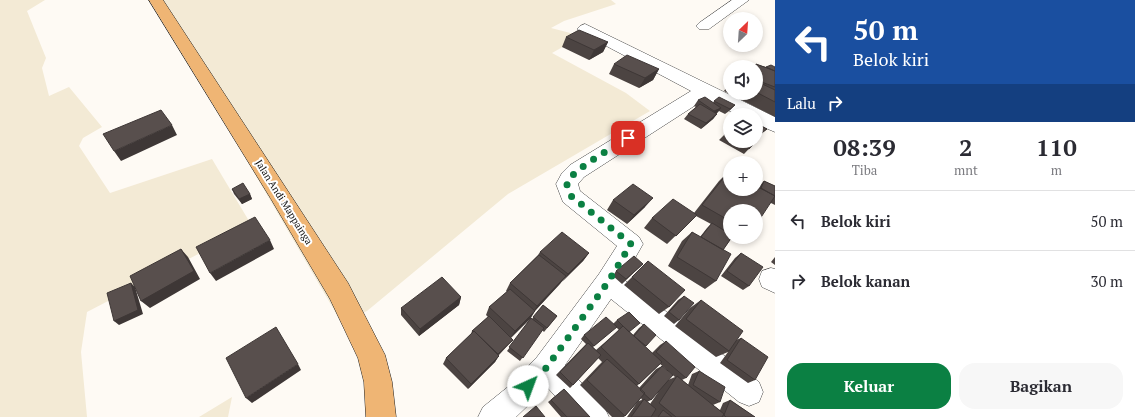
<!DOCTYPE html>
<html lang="id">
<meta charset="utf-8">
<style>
body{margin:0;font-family:"PT Serif",serif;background:#f7f7f7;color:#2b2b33;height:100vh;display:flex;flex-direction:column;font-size:15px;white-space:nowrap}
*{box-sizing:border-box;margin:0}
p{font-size:13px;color:#7c7c81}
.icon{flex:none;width:22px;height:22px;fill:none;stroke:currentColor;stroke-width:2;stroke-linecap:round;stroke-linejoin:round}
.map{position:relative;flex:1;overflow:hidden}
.panel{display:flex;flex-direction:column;background:#fff;width:360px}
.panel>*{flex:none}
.top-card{background:#1a4fa0;color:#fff;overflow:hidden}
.needle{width:26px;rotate:25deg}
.controls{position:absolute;left:723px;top:12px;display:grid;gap:8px}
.controls a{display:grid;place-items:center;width:40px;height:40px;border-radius:50%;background:#fff;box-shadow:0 2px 6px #0003;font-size:20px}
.pin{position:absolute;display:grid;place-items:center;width:34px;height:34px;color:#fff;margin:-17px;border-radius:8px;box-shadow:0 2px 6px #0006}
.me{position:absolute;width:44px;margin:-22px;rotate:43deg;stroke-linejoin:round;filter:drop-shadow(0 0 3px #0008)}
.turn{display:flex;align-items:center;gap:14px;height:84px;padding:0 12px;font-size:18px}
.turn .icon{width:52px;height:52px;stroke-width:2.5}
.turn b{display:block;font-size:28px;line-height:34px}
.then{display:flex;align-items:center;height:38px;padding:0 12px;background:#0003;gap:8px;font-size:15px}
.eta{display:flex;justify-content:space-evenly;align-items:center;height:68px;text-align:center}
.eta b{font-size:24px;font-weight:800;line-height:28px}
.cta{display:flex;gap:8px;margin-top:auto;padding:8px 12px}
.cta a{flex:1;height:46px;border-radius:16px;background:#0b8043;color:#fff;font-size:16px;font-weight:800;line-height:46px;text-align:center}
.cta a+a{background:#f7f7f7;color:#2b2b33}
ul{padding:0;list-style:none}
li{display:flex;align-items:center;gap:12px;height:60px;padding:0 12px;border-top:1px solid #e1e1e2}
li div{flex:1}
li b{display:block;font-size:15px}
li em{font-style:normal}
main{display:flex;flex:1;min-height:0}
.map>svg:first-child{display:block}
</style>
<main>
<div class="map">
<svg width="775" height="417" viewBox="0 0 775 417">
<rect width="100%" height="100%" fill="#fefaf4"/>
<!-- farmland -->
<path fill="#f3ead5" d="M0 0H45L27 11 46 58 42 68 49 96 69 87 102 127 83 138 79 146 110 193 212 159 252 226 87 312 81 352 87 417H0Z
M162 0H611L616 4 564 21 551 28 582 36 552 53 626 93 650 111 508 194 367 311 341 322 238 145Z
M232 397 228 417H199Z"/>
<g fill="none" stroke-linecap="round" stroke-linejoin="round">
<defs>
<path id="minor" d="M732 0H749L709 29H699L696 26 699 23Z
M585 24 775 117V132L756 124V115H738L705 99 584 177 578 184 580 191 639 237 643 244 623 279 759 382 763 392 759 402 749 406 739 402 611 299 565 365 604 407 609 417H574L547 387 516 417H478L483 407 509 386 537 357 599 274 617 246 563 202 556 184 562 173 570 165 691 91 580 32 577 29 580 26Z
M771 268 775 269V293L762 287 759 279 762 271Z"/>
<path id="major" d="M149 0H163L348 283 385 355 392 382 396 417H366L364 382 358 358 330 299 271 199Z"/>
</defs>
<!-- minor casing -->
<use href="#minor" stroke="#434343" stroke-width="1"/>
<!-- major casing -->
<use href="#major" stroke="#212121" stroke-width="1"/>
<!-- minor -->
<use href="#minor" fill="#fff" fill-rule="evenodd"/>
<!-- major -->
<use href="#major" fill="#efb574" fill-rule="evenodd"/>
</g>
<!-- wall -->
<path fill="#4c4442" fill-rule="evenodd" d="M566 37 608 42 603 52 589 60 562 47Z
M614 64 659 69 653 80 639 88 609 74Z
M756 64 766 67H775V117L724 91 730 82V93H756V67H753Z
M698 100 713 103 714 101 735 105 730 110 725 114 719 111 716 114H717L713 119 701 129 684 119 688 114 696 107 694 106Z
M756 123 767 129 759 136 760 137 744 154 719 140 730 129V141H756Z
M729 171 758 187 764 181 775 186V205L771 203 730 211V237H745L740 241 732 237 723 250 716 281 705 289 668 266 682 241 692 232 700 237 707 228 711 224 696 216 667 244 644 228 652 218 694 213 719 181Z
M232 189 250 194 252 199 242 204 234 194Z
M613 200 645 207 627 224 607 210Z
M540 252 589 253 583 261 562 281 535 311 530 319 511 338 513 340 510 343 499 355 495 362 468 389 443 364 446 358 471 334 472 331 488 317 486 315 489 307 507 292 506 291 510 283 538 255Z
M741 253 749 286 743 290 721 276 735 258Z
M775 257V265L771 262Z
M648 261 669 307 659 314 624 285Z
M643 264 622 284 613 276 616 271Z
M684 296 679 320 674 324 664 316 678 300Z
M461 297 459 305 419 336 401 315V308Z
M701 300 736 340 741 338 755 380 748 383 720 363 728 352 716 357 675 326 690 308Z
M543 305 557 316 544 332 542 330 520 361 507 351 531 318 532 319Z
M617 320 633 335 639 328 644 324 646 346 645 347 652 353 660 345 666 341 686 378 682 380 688 385 692 374 699 371 720 402 713 405 720 410 723 403 730 400 755 417H627L638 401 642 400 641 398 625 416 624 417H612L580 385 599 365 602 362 598 358 573 385 570 388 556 375 586 344 581 339 584 335 613 324ZM616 327 619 330 596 350 593 347ZM660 364 675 377 668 380 662 366 656 369 639 388 637 386 639 384ZM661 388 650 404 647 402 651 400Z
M564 389 590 417H561L548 402Z"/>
<!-- shaded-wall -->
<path fill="#3e3736" d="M608 42 603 52 589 60 594 50Z
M659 69 653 80 639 88 645 78Z
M735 105 730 110 725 114 730 109Z
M721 108 717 113 710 117 714 111Z
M717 114 713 119 701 129 706 123Z
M172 125 177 135 121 161 114 151Z
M250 194 252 199 242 204 239 199Z
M653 198 645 207 627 224 634 215Z
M270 240 274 249 216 281 210 273Z
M181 249 188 257 200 279 150 308 141 301Z
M589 253 583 261 562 282 568 274Z
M566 276 560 284 532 314 537 306Z
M131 283 135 287 143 314 119 325 114 321Z
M461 297 459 305 419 336 420 329Z
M535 311 530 319 510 338 515 331Z
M499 356 495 362 468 389 471 384Z
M298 364 301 370 252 403 246 398Z"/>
<!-- building -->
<path fill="#584f4d" stroke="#3e3736" d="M579 30 608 42 594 50 566 37Z
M627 55 659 69 645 78 614 64Z
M756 64 775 71V87L756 80V67H754Z
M771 65 775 67V71L766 67Z
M756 81 775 90V102L756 92Z
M705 97 721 108 714 111 698 100Z
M719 97 735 105 730 109 714 101Z
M700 104 717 114 706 123 688 114Z
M161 110 172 125 114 151 103 134Z
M756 123 767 129 760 134 756 131Z
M730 129V138L724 135Z
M756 135 760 137 749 149 735 141H756Z
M729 171 730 172V189H756V186L775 196 756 225V211H730V221L702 205Z
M764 181 775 186V197V196L761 188Z
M243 183 250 194 239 199 232 189Z
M633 184 653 198 634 215 613 200Z
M673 199 697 215 676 236 652 218Z
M255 217 270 240 210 273 196 247Z
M712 223 730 234V237H732L723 250 701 237Z
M562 232 589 253 568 274 540 252Z
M692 232 731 254 716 281 677 257Z
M181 249 194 271 141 301 130 276Z
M741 253 763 267 749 286 727 271Z
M539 255 566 276 537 306 510 283Z
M634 256 643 264 626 279 616 271Z
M648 261 685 290 669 307 632 277Z
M442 277 461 297 420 329 401 308Z
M131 283 138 310 114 321 107 293Z
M510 289 535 311 515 331 489 307Z
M684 296 694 303 679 320 669 312Z
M701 300 743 331 729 351 686 319Z
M543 305 557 316 547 328 533 317Z
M629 312 640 323 629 332 617 320Z
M489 316 513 340 498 354 474 331 473 332 472 331Z
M606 317 617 327 594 346 584 335Z
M531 318 544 328 523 358 509 347Z
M644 324 656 335 646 346 634 336Z
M623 326 662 362 639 384 601 347Z
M276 327 298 364 246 398 226 358Z
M474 331 499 356 471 384 446 358Z
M741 338 768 357 755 380 727 360Z
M666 341 695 367 686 378 656 352Z
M588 343 601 355 573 385 560 372Z
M607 359 645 393 625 416 587 380Z
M662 366 673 375 651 400 640 390Z
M699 371 725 387 720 402 693 385Z
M677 376 724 414 722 417H676L659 403Z
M564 389 590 417H567L551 400Z
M644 399 656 409 651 417H631Z
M730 400 755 417H726L724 415Z
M536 406 545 417H523Z
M663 410 672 417H658Z"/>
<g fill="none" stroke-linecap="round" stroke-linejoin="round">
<!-- route -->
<path stroke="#0b8043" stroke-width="7" stroke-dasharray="0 12.6" d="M528 386 547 367 608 282 631 244 571 196C569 192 567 188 567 184 568 172 617 145 628 138"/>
</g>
<g text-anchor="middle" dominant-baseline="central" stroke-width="4" stroke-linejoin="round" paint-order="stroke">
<!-- street labels -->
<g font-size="10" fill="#101010" stroke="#fff">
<text transform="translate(284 202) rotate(58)">Jalan Andi Mappainga</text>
</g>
</g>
</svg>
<div class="controls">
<a><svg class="needle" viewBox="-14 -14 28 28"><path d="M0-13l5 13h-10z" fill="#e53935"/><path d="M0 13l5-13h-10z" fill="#7c7c81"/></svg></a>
<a><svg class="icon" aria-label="sound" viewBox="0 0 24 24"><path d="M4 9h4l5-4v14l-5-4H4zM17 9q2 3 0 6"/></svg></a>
<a><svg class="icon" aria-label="layers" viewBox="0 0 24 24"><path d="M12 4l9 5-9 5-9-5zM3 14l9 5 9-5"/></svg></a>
<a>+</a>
<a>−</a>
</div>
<div class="pin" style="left:628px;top:138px;background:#d93025"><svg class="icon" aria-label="arrive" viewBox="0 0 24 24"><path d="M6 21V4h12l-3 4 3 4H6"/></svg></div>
<svg class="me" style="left:528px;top:386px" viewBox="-20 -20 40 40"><circle r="19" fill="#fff"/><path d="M0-13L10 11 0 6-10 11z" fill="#0b8043"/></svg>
</div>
<section class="panel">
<div class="top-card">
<div class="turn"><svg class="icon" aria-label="left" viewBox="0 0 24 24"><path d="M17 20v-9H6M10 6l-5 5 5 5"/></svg><div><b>50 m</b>Belok kiri</div></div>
<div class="then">Lalu<svg class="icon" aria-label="right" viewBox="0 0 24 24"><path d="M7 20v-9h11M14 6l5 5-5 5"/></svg></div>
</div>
<div class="eta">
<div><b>08:39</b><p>Tiba</p></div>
<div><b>2</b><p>mnt</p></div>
<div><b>110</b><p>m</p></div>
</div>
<ul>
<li><svg class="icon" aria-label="left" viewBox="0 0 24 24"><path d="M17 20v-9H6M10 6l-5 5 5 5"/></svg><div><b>Belok kiri</b></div><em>50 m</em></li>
<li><svg class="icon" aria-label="right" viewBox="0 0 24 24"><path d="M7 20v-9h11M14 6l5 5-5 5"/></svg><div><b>Belok kanan</b></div><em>30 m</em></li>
</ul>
<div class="cta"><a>Keluar</a><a>Bagikan</a></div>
</section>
</main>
